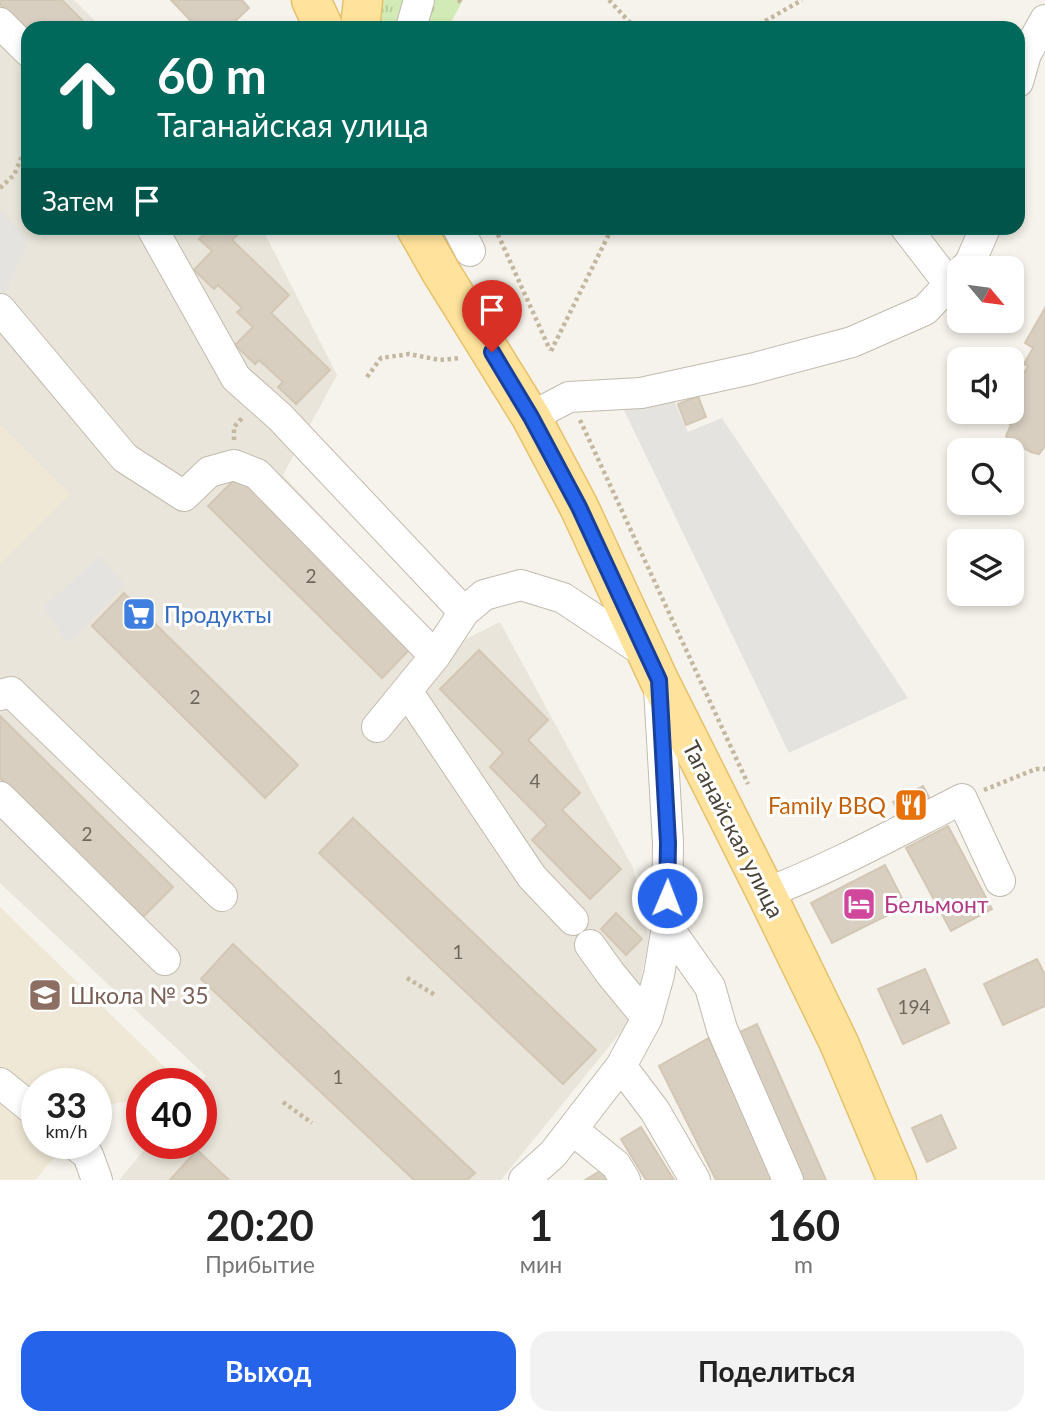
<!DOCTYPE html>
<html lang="ru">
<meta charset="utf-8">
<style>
body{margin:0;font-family:Lato,sans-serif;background:#f2f2f2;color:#222;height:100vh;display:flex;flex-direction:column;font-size:26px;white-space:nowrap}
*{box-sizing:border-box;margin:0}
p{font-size:23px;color:#767676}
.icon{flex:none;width:38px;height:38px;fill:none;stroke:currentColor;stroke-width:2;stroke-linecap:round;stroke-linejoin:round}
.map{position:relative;height:1180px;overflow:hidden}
.panel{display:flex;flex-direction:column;background:#fff;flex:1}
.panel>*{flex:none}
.guide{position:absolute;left:21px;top:21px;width:1004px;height:214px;border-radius:21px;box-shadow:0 4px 10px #0003;background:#00695c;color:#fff;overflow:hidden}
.needle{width:46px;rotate:119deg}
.controls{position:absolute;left:947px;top:256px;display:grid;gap:14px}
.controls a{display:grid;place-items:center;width:77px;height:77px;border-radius:14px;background:#fff;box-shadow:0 4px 10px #0003;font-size:35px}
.speed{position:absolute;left:21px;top:1068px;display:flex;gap:14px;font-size:35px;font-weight:700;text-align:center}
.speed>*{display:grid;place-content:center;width:91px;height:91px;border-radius:50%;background:#fff;box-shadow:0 4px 10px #0003;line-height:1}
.speed small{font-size:18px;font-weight:400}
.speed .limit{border:10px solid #d22;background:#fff;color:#111}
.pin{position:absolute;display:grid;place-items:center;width:60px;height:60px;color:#fff;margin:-72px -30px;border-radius:50% 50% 50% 0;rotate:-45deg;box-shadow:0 0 7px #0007}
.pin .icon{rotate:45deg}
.me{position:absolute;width:77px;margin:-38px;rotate:1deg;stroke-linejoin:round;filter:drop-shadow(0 0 5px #0008)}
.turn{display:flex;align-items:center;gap:24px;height:147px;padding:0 21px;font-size:32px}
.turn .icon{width:91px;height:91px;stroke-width:2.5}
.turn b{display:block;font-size:49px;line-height:60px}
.then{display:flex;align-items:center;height:66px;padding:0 21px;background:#0003;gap:14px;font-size:26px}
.eta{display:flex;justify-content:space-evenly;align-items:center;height:119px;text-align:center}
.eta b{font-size:42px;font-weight:700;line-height:49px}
.action{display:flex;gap:14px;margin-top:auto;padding:14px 21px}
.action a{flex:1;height:80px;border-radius:21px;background:#2563eb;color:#fff;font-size:28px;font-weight:700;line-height:80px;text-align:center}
.action a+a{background:#f2f2f2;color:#222}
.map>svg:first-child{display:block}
</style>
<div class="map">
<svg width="1045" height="1180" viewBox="0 0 1045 1180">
<defs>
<pattern id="park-tufts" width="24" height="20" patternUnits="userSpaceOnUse" patternTransform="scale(1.75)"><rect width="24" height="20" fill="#d2eab5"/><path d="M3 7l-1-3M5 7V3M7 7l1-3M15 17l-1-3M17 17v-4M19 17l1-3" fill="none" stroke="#b6ca9c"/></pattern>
</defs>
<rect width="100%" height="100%" fill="#f6f3ec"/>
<!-- residential -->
<path fill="#eae5da" d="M0 0H74L102 28H28V228H262L337 375 283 475 446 649 500 622 633 868 649 939 633 1017 501 1180H119L150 1143H201V1083H200L206 1076 0 883Z"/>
<!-- education -->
<path fill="#efe8d6" d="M0 424 70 494 0 564Z
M0 907 181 1083H142V1099L99 1106 96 1109V1083H37V1143H67L35 1180H0Z"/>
<!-- park -->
<path fill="url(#park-tufts)" d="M377 0H408L403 28H373Z
M428 0H463L448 28H420Z"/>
<!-- parking -->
<path fill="#e5e3e0" d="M0 210 29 239 5 295 0 289Z
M673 398 688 432 722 418 908 698 789 753 623 408Z
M99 556 125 585 69 643 59 631 44 607Z"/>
<!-- building -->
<path fill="#d8cfc1" stroke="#d3c7b4" stroke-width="2" d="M0 0H62L90 28H28V32L0 4Z
M171 0H242L249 8 228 28H221L191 21Z
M197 228H244L232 240 289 295 271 313 330 370 296 404 278 387 283 382 259 360 255 364 235 345 253 327 237 312 242 308 218 285 214 289 194 270 212 251 199 239 204 234Z
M1045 308V446L1039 454 1031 452 1011 441 1006 436 1011 425 998 414 1000 411H1012V388L1015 389 1028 366 1024 364 1033 348 1025 343Z
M698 396 706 417 686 425 678 404Z
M241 473 414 645 382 678 208 506Z
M124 593 298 765 265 798 92 626Z
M479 650 548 720 528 740 580 793 562 810 621 869 590 899 532 840 547 825 490 767 503 753 440 689Z
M0 716 173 887 142 918 0 778Z
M923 786 938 814 908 830 893 802Z
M353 818 596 1050 563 1084 319 853Z
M948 826 992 909 951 931 906 848Z
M885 865 906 906 832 943 811 903Z
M616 913 642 939 626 955 601 929Z
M233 944 475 1173 467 1180H414L201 979Z
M1037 959 1045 975V1006L1003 1025 984 984Z
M925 969 949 1023 903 1044 878 989Z
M757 1024 826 1180H800L736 1034Z
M709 1038 774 1180H716L659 1066Z
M941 1115 956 1148 927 1162 912 1128Z
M641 1127 674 1180H646L621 1139Z
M197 1150 229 1180H170Z
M604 1169 610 1180H585Z"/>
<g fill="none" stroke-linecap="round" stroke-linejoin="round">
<defs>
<path id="minor" d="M0 23 28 51
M411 28 419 0
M1018 82 1026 54 1045 20
M152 228 236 378 280 417 464 612
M458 228 470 251
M906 228 950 285
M965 268 970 263 985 228
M0 309 125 458 184 496 209 472 234 465 257 474 435 656
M531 417 569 397 641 393 751 369 852 342 925 310 959 274
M407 691 532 877 573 920
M0 695 11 692 222 896
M377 727 435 656 464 612 484 595 521 585 563 598 647 654
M0 797 165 960
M766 893C834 867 897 832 962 799L1000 881
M667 926 710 987 722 1029 788 1180
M590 945 610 973 647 1018
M621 1066 655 1111 695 1180
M0 1083 37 1113
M573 1130 616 1165 625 1180
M73 1143 88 1155 97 1180
M524 1180 553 1154 621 1066 647 1018 659 975 667 926 668 843 659 688"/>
<path id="major" d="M311 0 324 28
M360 28 363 0
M416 228 441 272 531 417 579 507 659 680 766 893 839 1043 897 1180"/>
</defs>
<!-- minor casing -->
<use href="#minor" stroke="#c2bbae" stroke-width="32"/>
<!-- major casing -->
<use href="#major" stroke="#e6c16a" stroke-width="41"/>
<!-- path -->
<path stroke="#c4b79f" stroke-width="4.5" stroke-dasharray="3.5 3.5" stroke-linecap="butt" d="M458 0 461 2
M609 0 635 28
M753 28 802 0
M0 188 14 175 28 142
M495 228 550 350
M551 351 612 228
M367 377 381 358 409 354 440 360 460 358
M580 420 748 784
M234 440V427L243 417
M984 790 1036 769H1045
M407 978 435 995
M283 1102 312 1123"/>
<!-- minor -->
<use href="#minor" stroke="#fff" stroke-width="30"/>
<!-- major -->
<use href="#major" stroke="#ffe39c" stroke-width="38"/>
</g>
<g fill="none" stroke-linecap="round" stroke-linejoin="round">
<defs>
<path id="route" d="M492 352 531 417 579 507 659 680 668 843 667 898"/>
</defs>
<!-- route casing -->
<use href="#route" stroke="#184099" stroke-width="18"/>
<!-- route -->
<use href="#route" stroke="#2563eb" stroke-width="12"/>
</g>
<!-- icons -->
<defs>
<symbol id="supermarket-square" viewBox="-11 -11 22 22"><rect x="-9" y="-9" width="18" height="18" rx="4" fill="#3f7fe0" stroke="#fff"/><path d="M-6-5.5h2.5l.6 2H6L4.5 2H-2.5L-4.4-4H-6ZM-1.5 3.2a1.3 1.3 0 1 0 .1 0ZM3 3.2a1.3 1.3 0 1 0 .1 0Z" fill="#fff"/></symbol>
<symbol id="restaurant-square" viewBox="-11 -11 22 22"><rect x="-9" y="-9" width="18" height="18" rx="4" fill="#e8710a" stroke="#fff"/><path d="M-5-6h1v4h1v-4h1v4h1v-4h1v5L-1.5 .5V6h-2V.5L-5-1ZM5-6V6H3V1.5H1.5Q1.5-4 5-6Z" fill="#fff"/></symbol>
<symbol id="hotel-square" viewBox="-11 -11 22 22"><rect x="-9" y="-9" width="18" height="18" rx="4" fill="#d1479c" stroke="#fff"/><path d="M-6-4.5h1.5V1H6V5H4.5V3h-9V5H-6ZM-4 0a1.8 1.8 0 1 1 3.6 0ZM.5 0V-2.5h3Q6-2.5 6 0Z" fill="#fff"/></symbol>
<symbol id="school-square" viewBox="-11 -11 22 22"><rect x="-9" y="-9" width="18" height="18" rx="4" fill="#8d6e63" stroke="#fff"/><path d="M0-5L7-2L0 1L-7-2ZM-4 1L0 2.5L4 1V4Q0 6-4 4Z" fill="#fff"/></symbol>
</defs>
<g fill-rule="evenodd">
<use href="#supermarket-square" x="120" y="595" width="38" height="38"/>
<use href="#restaurant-square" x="892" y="786" width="38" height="38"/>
<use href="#hotel-square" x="840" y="885" width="38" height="38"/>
<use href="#school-square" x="26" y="976" width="38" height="38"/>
</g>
<g text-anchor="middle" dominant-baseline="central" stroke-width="6" stroke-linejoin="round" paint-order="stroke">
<!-- number labels -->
<g font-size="19" fill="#6e675b">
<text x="311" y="575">2</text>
<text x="195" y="696">2</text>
<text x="535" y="780">4</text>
<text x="87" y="833">2</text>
<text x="458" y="951">1</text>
<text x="914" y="1006">194</text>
<text x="338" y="1076">1</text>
</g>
<!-- shop labels -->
<g font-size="23" fill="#366cbe" stroke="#fff" text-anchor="start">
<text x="164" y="614">Продукты</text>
</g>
<!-- food labels -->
<g font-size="23" fill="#c56008" stroke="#fff" text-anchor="end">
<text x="886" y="805">Family BBQ</text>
</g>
<!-- street labels -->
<g font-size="23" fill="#4b4439" stroke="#fff">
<text transform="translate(734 829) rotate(63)">Таганайская улица</text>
</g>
<!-- hotel labels -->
<g font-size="23" fill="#b23c85" stroke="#fff" text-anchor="start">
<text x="884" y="904">Бельмонт</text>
</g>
<!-- education labels -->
<g font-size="23" fill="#785e54" stroke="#fff" text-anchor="start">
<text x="70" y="995">Школа № 35</text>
</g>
</g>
</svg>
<div class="controls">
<a><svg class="needle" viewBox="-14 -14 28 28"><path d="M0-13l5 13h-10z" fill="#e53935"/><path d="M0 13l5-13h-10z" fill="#767676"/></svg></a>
<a><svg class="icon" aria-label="sound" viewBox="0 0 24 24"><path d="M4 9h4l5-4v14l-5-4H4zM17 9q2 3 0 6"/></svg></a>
<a><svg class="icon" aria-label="search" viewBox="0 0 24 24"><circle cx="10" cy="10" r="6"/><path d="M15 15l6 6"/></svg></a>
<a><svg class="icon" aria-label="layers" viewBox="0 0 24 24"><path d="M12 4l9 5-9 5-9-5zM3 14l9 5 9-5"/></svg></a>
</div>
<div class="speed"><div>33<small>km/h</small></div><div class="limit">40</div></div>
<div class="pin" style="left:492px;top:352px;background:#d93025"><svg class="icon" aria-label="arrive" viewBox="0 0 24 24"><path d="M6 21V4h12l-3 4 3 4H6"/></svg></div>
<svg class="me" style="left:667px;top:898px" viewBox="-20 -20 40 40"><circle r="17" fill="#2563eb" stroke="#fff" stroke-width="3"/><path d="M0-11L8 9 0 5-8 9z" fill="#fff"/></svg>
<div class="guide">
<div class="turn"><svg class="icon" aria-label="ahead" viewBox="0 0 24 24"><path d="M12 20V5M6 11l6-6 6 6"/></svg><div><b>60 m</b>Таганайская улица</div></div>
<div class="then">Затем<svg class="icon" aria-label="arrive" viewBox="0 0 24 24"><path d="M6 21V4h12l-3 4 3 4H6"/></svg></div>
</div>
</div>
<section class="panel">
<div class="eta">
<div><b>20:20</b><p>Прибытие</p></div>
<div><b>1</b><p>мин</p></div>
<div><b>160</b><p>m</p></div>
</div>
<div class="action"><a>Выход</a><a>Поделиться</a></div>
</section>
